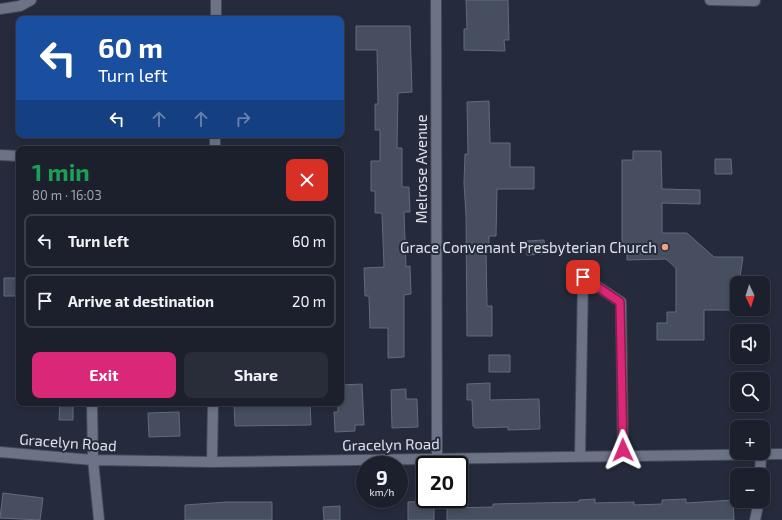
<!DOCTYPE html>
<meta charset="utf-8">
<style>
body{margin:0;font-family:"Exo 2",sans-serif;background:#292d39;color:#f1f3f6;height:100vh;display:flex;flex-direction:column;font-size:15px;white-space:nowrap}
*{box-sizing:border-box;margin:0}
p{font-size:13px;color:#a0a3aa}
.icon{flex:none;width:22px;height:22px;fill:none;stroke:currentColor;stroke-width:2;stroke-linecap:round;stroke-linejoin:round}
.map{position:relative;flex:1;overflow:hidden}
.sheet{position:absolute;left:16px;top:146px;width:328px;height:260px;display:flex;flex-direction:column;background:#1c202d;border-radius:8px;box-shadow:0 2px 6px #0003,0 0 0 1px #3a3e49}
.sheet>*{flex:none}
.guide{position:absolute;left:16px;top:16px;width:328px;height:122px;border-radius:8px;box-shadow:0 2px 6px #0003,0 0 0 1px #3a3e49;background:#1a4fa0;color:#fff;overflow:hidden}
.needle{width:26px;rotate:176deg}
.controls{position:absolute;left:730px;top:276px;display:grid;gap:8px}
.controls a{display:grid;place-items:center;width:40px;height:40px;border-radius:8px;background:#1c202d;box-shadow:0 2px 6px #0003,0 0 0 1px #3a3e49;font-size:20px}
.speed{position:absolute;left:356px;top:456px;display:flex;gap:8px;font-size:20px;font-weight:700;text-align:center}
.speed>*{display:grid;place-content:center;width:52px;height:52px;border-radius:50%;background:#1c202d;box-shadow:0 2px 6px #0003,0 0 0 1px #3a3e49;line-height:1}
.speed small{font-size:10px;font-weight:400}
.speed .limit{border:2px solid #111;border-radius:6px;background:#fff;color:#111}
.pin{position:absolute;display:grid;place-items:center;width:34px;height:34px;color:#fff;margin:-17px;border-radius:8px;box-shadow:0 2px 6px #0006}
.me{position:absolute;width:44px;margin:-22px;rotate:359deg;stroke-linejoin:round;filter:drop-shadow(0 0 3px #0008)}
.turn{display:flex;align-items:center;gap:14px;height:84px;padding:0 16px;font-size:18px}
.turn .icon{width:52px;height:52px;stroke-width:2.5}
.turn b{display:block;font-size:28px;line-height:34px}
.lanes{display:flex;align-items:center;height:38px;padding:0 16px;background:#0003;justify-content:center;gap:20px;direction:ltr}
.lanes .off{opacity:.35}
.round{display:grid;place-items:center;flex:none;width:42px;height:42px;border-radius:8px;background:#292d39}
.headline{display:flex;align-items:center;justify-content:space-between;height:68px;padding:0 16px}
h1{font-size:24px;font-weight:700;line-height:30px;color:#1e9e55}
.action{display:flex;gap:8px;margin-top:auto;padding:8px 16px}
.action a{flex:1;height:46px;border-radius:8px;background:#db2777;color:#fff;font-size:16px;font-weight:700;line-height:46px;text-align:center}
.action a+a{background:#292d39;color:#f1f3f6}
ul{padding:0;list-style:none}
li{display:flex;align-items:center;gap:12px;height:54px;margin:0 8px 6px;padding:0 8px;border:2px solid #3a3e49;border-radius:8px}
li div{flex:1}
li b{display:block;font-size:15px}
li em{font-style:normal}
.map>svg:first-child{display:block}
</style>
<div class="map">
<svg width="782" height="520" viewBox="0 0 782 520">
<rect width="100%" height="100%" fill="#252b3c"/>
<!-- building -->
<path fill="#474e60" stroke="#636a7e" d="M466 0H508L509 40H504L505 51 464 50V29H467Z
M356 26H410L412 92 398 93 397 148H402V187H409L410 212H404L406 267 410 266 411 294 404 295V357L388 358V328H370L369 296H365L364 268 384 267 382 213H375V191H371V161H380V130H375V104H378L377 50H356Z
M489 101 490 143H510V167H534V189H497L496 236H489V247H486L487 306H492V336H467L466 215 464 183 465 154H468L467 102Z
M633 151H661L662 189 700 190V204L662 203V233H687L714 257H743L739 283H737V310H704V340H657V323H667V312H676V268L666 259 627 260V244H622V160H633Z
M715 159H731L732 174H715Z
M544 240 545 254 527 255V241Z
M4 278H19V296H4Z
M489 355H510V372H489Z
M490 383V400L539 399 540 429 508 430V427L475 428 474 426H473L472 400H467V384Z
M362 384 364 425H355V431L335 432 334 412H338V403H341V385Z
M406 389V399H417L418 427 392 428 391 390Z
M60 403H73V420H59Z
M234 403H310L311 425 235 426Z
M179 412 180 436 149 437 148 413Z
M3 493 43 498 40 520 0 518Z
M595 499V503L634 502V505L662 504V500L686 499V503L733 500 734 520H447V508L493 507V504L579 502V500Z
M434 501V520H408V502Z
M227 502H272V520H185V505Z
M340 506V520H324L323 507Z"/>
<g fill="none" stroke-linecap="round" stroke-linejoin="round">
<defs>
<path id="service" d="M710 0 755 1
M92 403 93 460
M580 456 583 277 621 302 623 456
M760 475 761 454
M755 520 759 501"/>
<path id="minor" d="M436 0 437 458
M0 9 20 6 31 0
M216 19V0
M215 149V135
M0 155 19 156
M0 452 93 460 212 462 782 454
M93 460 99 520
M212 462 213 403"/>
</defs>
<!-- service casing -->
<use href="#service" stroke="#444957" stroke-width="12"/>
<!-- minor casing -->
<use href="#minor" stroke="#444957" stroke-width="12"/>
<!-- service -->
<use href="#service" stroke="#6c7387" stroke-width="10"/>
<!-- minor -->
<use href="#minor" stroke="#6c7387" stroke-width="10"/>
</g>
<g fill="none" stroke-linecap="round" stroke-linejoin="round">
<defs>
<path id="route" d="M583 277 620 302 623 450"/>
</defs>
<!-- route casing -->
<use href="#route" stroke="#8e194d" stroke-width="10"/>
<!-- route -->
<use href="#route" stroke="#db2777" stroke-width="7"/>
</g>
<!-- markers -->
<circle fill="#f2a17e" stroke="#252b3c" stroke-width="1.5" cx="665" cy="247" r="4"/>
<g text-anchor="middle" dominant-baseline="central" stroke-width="4" stroke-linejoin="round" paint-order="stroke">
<!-- street labels -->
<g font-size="15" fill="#dde1ec" stroke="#252b3c">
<text transform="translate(421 169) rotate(-90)">Melrose Avenue</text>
<text transform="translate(68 442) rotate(4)">Gracelyn Road</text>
<text transform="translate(391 444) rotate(-1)">Gracelyn Road</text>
</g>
<!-- poi labels -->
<g font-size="15" fill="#dde1ec" stroke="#252b3c" text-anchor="end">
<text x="657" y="247">Grace Convenant Presbyterian Church</text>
</g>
</g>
</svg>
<div class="controls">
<a><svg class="needle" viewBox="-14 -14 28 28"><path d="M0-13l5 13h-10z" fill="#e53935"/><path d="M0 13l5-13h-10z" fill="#a0a3aa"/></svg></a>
<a><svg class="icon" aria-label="sound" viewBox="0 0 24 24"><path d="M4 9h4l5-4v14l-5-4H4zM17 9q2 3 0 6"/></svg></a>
<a><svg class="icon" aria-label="search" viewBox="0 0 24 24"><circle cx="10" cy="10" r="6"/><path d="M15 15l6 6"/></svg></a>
<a>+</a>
<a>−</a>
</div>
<div class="speed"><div>9<small>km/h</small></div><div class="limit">20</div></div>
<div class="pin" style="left:583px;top:277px;background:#d93025"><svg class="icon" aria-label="arrive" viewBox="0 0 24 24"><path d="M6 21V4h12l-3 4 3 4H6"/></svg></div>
<svg class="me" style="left:623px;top:450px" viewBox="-20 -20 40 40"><path d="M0-17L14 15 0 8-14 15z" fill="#db2777" stroke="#fff" stroke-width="4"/></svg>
<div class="guide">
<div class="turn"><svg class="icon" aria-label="left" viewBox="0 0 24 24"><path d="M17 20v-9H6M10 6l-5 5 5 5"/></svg><div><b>60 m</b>Turn left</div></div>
<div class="lanes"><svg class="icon" aria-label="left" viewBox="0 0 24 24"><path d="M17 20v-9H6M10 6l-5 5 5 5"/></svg><svg class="icon off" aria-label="ahead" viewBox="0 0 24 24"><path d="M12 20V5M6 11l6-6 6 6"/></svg><svg class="icon off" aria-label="ahead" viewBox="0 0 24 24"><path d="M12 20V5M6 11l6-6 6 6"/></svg><svg class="icon off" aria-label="right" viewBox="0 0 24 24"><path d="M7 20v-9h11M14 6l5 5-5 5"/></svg></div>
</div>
<section class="sheet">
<div class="headline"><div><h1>1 min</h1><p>80 m · 16:03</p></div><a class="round" style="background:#d93025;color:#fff"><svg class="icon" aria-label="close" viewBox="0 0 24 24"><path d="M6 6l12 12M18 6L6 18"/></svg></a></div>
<ul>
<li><svg class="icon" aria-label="left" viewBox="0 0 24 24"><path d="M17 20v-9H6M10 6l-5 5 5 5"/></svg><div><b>Turn left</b></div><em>60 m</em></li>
<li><svg class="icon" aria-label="arrive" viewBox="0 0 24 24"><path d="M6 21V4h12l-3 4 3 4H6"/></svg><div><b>Arrive at destination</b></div><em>20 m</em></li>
</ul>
<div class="action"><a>Exit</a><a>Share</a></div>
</section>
</div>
